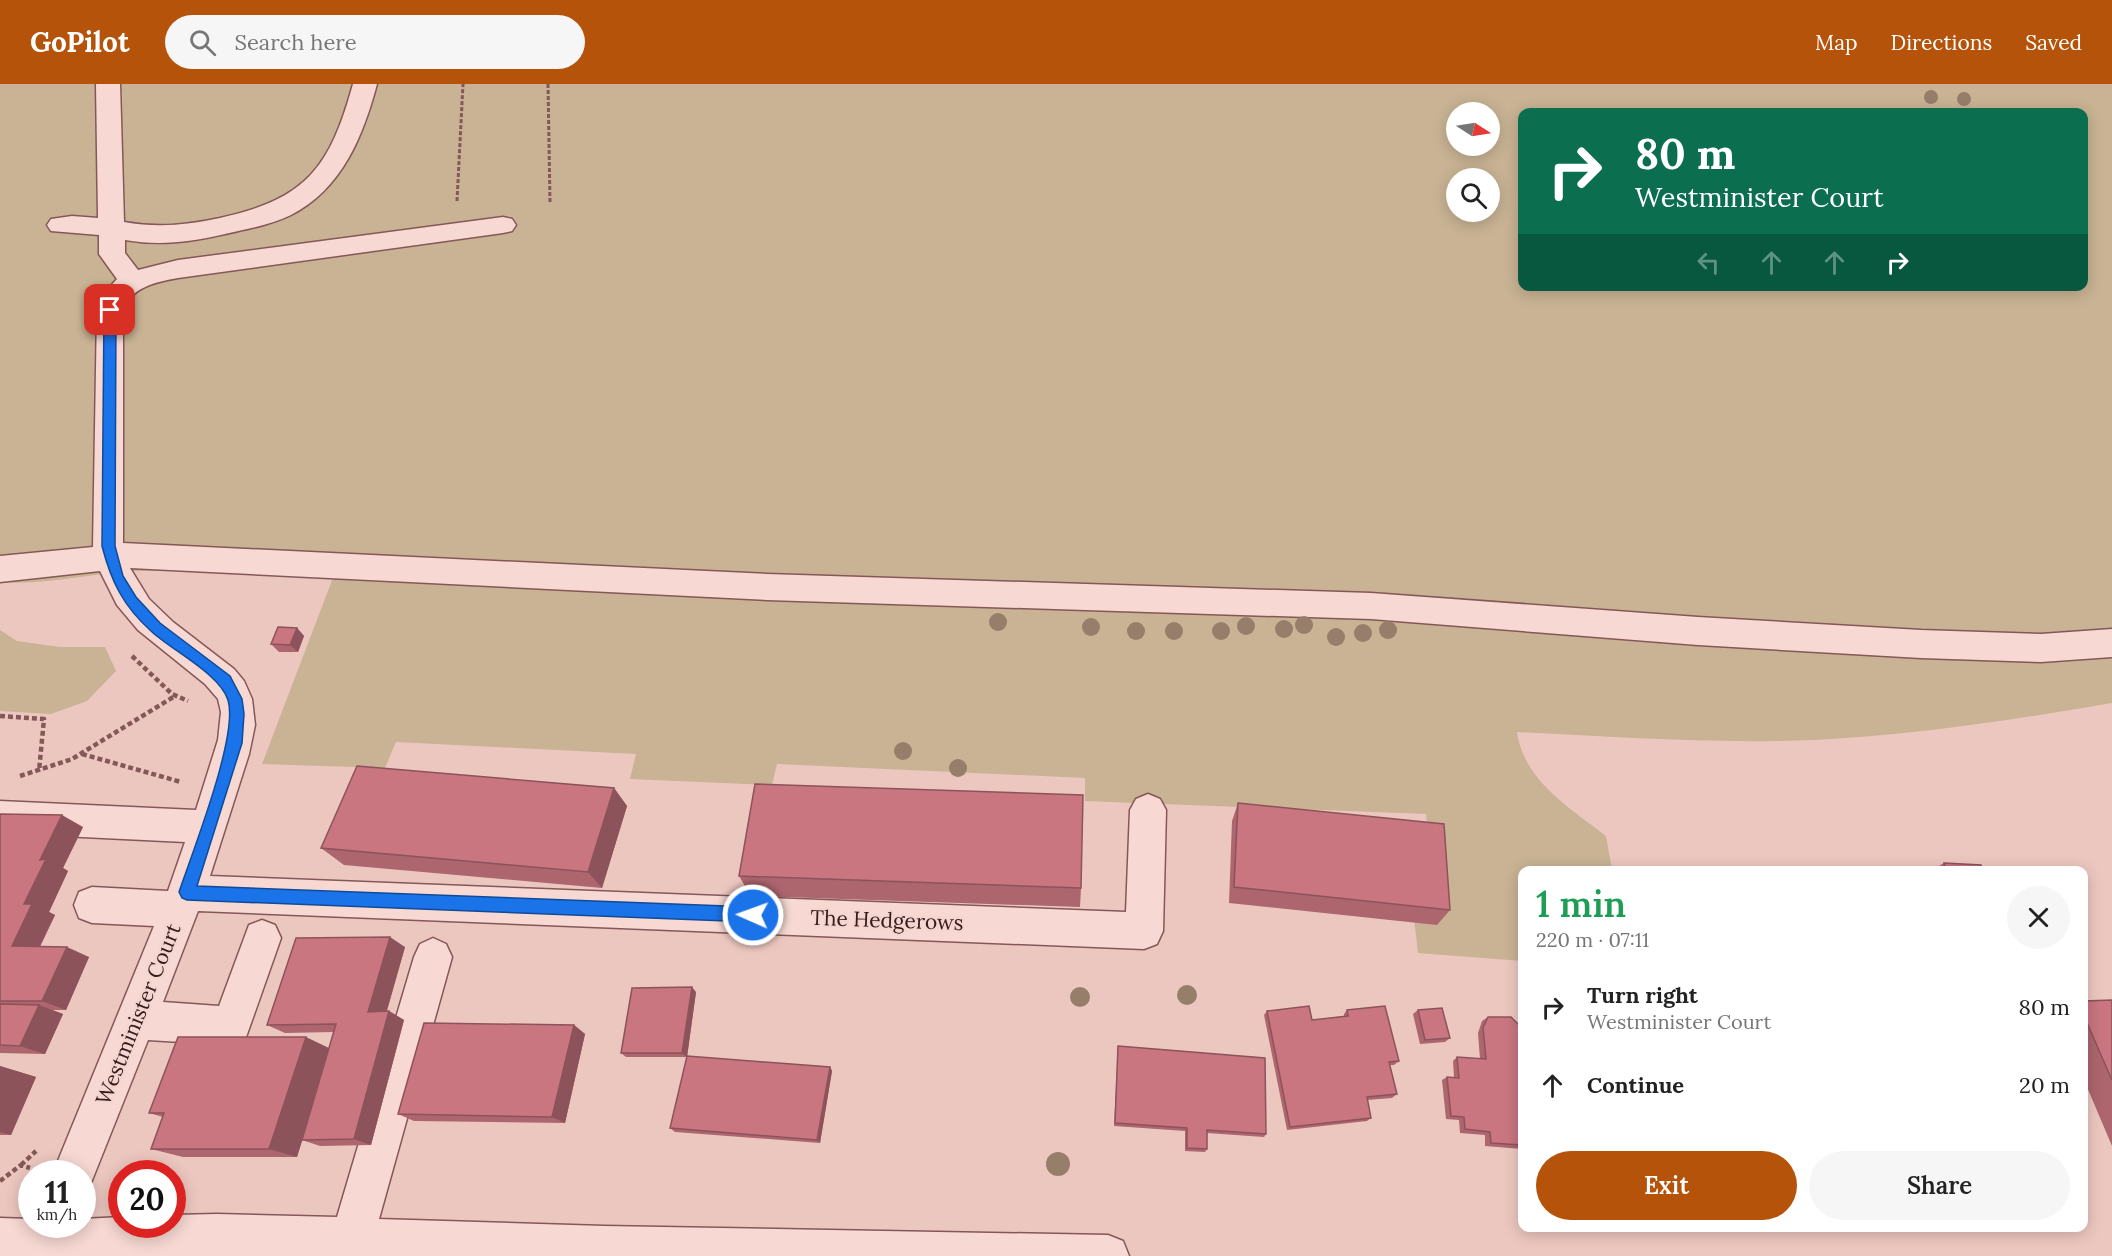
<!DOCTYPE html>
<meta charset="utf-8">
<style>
body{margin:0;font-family:Lora,serif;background:#f6f6f6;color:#222;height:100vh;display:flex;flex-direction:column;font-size:22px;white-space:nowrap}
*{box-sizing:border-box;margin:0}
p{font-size:20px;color:#767676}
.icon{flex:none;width:33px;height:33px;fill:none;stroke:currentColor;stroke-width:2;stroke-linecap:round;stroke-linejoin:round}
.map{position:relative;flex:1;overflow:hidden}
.panel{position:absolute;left:1518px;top:782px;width:570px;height:366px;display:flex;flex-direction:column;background:#fff;border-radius:12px;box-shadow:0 3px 15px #0003}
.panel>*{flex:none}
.hud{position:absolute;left:1518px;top:24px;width:570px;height:183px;border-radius:12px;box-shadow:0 3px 15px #0003;background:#0b6e4f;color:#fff;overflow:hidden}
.needle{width:39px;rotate:102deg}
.tools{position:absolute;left:1446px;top:18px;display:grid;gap:12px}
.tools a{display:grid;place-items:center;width:54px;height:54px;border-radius:50%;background:#fff;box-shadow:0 3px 15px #0003;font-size:30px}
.speed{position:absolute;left:18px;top:1076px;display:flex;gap:12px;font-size:30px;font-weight:700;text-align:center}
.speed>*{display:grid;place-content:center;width:78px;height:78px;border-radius:50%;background:#fff;box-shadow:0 3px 15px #0003;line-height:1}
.speed small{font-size:15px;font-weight:400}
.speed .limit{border:9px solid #d22;background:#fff;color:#111}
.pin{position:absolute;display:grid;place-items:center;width:51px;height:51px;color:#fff;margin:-26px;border-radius:12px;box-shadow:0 3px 9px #0006}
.me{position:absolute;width:66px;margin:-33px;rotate:272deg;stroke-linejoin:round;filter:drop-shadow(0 0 4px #0008)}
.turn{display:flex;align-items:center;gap:21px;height:126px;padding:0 18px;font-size:27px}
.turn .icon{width:78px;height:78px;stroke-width:2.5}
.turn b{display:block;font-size:42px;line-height:51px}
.lanes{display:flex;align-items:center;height:57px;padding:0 18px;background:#0003;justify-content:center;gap:30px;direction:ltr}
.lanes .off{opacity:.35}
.round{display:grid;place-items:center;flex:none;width:63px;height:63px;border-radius:32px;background:#f6f6f6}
.headline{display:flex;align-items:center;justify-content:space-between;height:102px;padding:0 18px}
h1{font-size:36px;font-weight:600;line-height:45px;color:#1e9e55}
.button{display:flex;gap:12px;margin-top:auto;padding:12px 18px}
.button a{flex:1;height:69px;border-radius:36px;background:#b45309;color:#fff;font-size:24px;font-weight:600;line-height:69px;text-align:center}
.button a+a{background:#f6f6f6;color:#222}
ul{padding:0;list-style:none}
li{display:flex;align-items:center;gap:18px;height:78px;padding:0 18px}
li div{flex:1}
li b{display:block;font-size:22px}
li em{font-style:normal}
header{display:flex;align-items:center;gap:36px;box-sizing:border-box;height:84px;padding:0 30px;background:#b45309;color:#fff}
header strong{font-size:28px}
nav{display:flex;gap:33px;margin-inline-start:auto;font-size:21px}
.search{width:420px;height:54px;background:#f6f6f6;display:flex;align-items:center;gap:15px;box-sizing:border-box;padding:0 21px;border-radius:33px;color:#767676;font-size:22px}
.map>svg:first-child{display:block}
</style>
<header>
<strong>GoPilot</strong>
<div class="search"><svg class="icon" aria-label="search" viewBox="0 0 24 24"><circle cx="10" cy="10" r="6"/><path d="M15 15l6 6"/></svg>Search here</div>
<nav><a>Map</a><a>Directions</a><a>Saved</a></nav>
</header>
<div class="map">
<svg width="2112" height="1172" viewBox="0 0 2112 1172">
<rect width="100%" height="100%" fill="#ecc7bf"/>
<!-- green -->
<path fill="#c9b394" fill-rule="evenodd" d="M0 0H2112V619C2013 636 1914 651 1814 656 1715 660 1616 653 1517 648 1524 697 1570 724 1606 752L1612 786H1522V877L1418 869 1414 834 1437 835 1426 730 1085 717V694L777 680 772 701 630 695 636 670 396 658 385 684 262 680 334 491C270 490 205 486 141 487 96 488 43 502 0 498ZM1456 28H1490V62H1456ZM1522 28H2084V202H1522ZM1456 94H1490V128H1456Z
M0 546 17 557 60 563H105L116 587 87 617 51 630 0 627Z"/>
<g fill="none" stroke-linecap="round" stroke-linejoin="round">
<defs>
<path id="minor" d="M96 0H120L124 138C158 144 187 141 220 134 307 115 330 83 353 0H377C363 52 342 105 291 131 270 141 247 145 225 150 190 158 160 162 125 156V169L138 186 178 176 503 133 512 135 516 141 512 147 503 149 178 194C156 198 131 203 123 226V459L767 490 1371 509 1698 533 1921 546 2041 550 2112 545V573L2041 578 1921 574 1698 561 1371 535 767 516 130 484 149 515 173 538 234 585 244 597 252 615 255 641 249 670 210 792 1126 828 1130 726 1136 715 1148 710 1160 715 1166 726 1163 847 1157 860 1144 865 198 827 163 918 219 922 249 841 262 836 275 841 281 854 250 942 245 956 231 961 148 956 89 1104 82 1106V1089H53L154 842 92 839 79 834 74 821 79 808 92 803 168 807 185 758 0 749V717L196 726 218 656 221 628 218 615 205 600 138 546 117 521 100 487 0 498V472L93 463 97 226 104 209 117 195 99 170V151L51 147 47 141 51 135 72 132 98 134Z
M433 854 446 860 452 873 379 1135 604 1142 1108 1151 1123 1157 1129 1172H0V1134L32 1135V1140H82V1135L122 1133V1140H172V1131L217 1130 337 1133 414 873 420 860Z"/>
</defs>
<!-- minor casing -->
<use href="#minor" stroke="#845858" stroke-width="3"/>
<!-- path-far1 -->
<path stroke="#845858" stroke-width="3" stroke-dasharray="4 2" stroke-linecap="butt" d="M548 0 550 118
M457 117 463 0"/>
<!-- path -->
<path stroke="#845858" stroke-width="4.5" stroke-dasharray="5 3" stroke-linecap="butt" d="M132 572 172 610 188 617
M0 632 44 635 39 687
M82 670 181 698
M20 692 72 675 175 612
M21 1081 36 1067
M0 1097 21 1081 30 1084"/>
<!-- minor -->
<use href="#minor" fill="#f7d8d2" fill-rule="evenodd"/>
</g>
<!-- trees -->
<g fill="#967e6a">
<circle cx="1931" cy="13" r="7"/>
<circle cx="1964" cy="15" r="7"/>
<circle cx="998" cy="538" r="9"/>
<circle cx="1304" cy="541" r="9"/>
<circle cx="1246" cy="542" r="9"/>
<circle cx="1091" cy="543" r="9"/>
<circle cx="1284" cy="545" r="9"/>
<circle cx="1388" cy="546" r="9"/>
<circle cx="1136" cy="547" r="9"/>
<circle cx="1174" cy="547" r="9"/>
<circle cx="1221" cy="547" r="9"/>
<circle cx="1363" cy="549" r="9"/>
<circle cx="1336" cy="553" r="9"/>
<circle cx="903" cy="667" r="9"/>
<circle cx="958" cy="684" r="9"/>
<circle cx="1187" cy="911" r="10"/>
<circle cx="1080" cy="913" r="10"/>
<circle cx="1058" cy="1080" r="12"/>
</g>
<!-- wall -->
<path fill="#ad656e" d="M297 544 304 552 298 568H279L271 560Z
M614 704 627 722 602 804 344 781 321 764Z
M1238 719 1450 826 1437 841 1229 819 1232 737Z
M0 730 83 743 63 784 68 787 49 828 55 831 40 863 89 873 66 926H52L63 930 45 970 0 969Z
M1944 779 1982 786H1934V785Z
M739 792 1081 804 1080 823 751 812Z
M405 863 387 927H389L404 936 371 1061 320 1062 302 1056 297 1073H183L151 1065 163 1033 149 1029 329 964 334 948 285 949 267 941Z
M696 908 687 973H626L621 969Z
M2112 916V1062L2084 996V917Z
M1347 926 1399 977 1394 981H1390L1397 1010 1392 1014 1367 1016 1371 1034 1367 1037 1287 1046 1264 931 1267 927 1312 936 1344 932V930Z
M1418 926 1450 954 1445 958 1420 960 1413 930Z
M1488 933 1520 958H1522V1065L1485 1062V1051L1460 1049 1459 1036 1446 1035 1442 996 1447 993H1454L1453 977 1457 973 1480 975 1478 949 1482 937Z
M574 941 585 950 565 1039 414 1037 398 1030Z
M1118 962 1266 1050 1264 1053 1207 1049V1065L1205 1068 1185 1067V1047L1114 1042Z
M0 982 36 993 11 1051H0Z
M830 983 832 987 820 1059 675 1048 670 1044Z"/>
<!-- shaded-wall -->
<path fill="#8d535a" d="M297 544 304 552 298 568 290 561Z
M614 704 627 722 602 804 588 788Z
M62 731 83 743 63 784 68 787 49 828 55 831 35 872 12 862 24 820 40 776Z
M390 853 405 863 384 936 368 928Z
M67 863 89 873 66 926 42 917Z
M692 903 696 908 687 973 682 969Z
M39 921 63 930 45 970 20 962Z
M389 927 404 936 371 1061 354 1055Z
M574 941 585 950 565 1039 552 1033Z
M306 953 331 965 297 1073 269 1065Z
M0 982 36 993 11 1051 0 1048Z
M830 983 832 987 820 1059 817 1056Z"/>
<!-- building -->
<path fill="#c97680" stroke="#8d535a" stroke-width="1.5" d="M278 543 297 544 290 561 271 560Z
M357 682 614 704 588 788 321 764Z
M755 700 1083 711 1081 804 739 792Z
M1238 719 1444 740 1450 826 1234 803Z
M0 730 62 731 40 776 46 775 24 820H32L12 862 67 863 42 917H0Z
M1944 779 1981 781 1982 786H1946Z
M390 853 368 928 389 927 354 1055 302 1056 336 940 267 941 296 854Z
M692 903 682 969H621L632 904Z
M2112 916V996L2084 932V917Z
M0 920 39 921 20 962 0 961Z
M1309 922 1312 936 1348 932 1347 926 1385 922 1399 977 1389 978 1397 1010 1367 1013 1371 1034 1290 1043 1267 927Z
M1442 924 1450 954 1425 956 1418 926Z
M1488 933H1511L1519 941 1520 958H1522V1061L1491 1059 1490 1048 1465 1045 1464 1033 1451 1032 1447 993 1459 994 1457 973 1486 975 1483 944Z
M424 939 574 941 552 1033 398 1030Z
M178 953H306L269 1065H151L164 1029H149Z
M1118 962 1265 974 1266 1050 1207 1046V1065L1187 1064V1044L1115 1039Z
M687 972 830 983 817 1056 670 1044Z"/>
<!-- route -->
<path fill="#1a73e8" stroke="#114b97" stroke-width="1.5" d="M110 222 116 226 115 462 123 492 136 513 160 539 230 592 242 615 244 630 242 659 197 802 753 823 758 825 761 831 758 836 753 838 187 816 182 814 179 808C192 769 239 651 228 616 220 590 171 566 151 547 123 522 111 497 102 462L104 226Z"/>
<g text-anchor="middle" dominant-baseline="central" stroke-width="4.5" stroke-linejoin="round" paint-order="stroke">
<!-- street labels -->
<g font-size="21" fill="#341c1d" stroke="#f4d5cf">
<text transform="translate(887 836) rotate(2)">The Hedgerows</text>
<text transform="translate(138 930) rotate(-68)">Westminister Court</text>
</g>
</g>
</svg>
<div class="tools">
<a><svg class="needle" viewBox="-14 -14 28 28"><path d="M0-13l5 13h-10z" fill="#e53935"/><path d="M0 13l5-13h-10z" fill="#767676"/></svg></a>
<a><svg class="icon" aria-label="search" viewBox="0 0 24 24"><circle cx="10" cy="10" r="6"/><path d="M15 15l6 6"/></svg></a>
</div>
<div class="speed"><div>11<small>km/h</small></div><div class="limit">20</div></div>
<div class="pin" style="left:110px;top:226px;background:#d93025"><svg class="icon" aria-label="arrive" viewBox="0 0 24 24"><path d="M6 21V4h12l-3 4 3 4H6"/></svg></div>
<svg class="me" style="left:753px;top:831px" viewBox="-20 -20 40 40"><circle r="17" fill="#1a73e8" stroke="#fff" stroke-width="3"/><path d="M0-11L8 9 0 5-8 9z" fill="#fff"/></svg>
<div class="hud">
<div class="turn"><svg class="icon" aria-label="right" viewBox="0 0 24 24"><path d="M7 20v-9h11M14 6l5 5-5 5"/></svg><div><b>80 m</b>Westminister Court</div></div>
<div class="lanes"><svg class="icon off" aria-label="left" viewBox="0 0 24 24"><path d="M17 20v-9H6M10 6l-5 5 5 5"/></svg><svg class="icon off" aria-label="ahead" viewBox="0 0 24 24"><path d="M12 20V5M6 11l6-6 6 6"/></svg><svg class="icon off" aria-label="ahead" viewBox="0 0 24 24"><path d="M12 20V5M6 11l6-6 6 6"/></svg><svg class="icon" aria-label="right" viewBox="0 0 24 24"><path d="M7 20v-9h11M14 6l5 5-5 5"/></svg></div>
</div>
<section class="panel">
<div class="headline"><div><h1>1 min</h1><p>220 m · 07:11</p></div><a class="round"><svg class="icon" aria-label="close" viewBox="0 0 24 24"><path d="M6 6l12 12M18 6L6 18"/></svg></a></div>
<ul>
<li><svg class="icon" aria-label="right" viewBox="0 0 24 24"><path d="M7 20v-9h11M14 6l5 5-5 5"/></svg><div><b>Turn right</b><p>Westminister Court</p></div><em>80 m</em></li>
<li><svg class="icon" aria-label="ahead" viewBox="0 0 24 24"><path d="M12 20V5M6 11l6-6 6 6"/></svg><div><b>Continue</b></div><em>20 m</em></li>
</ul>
<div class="button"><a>Exit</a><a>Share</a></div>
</section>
</div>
